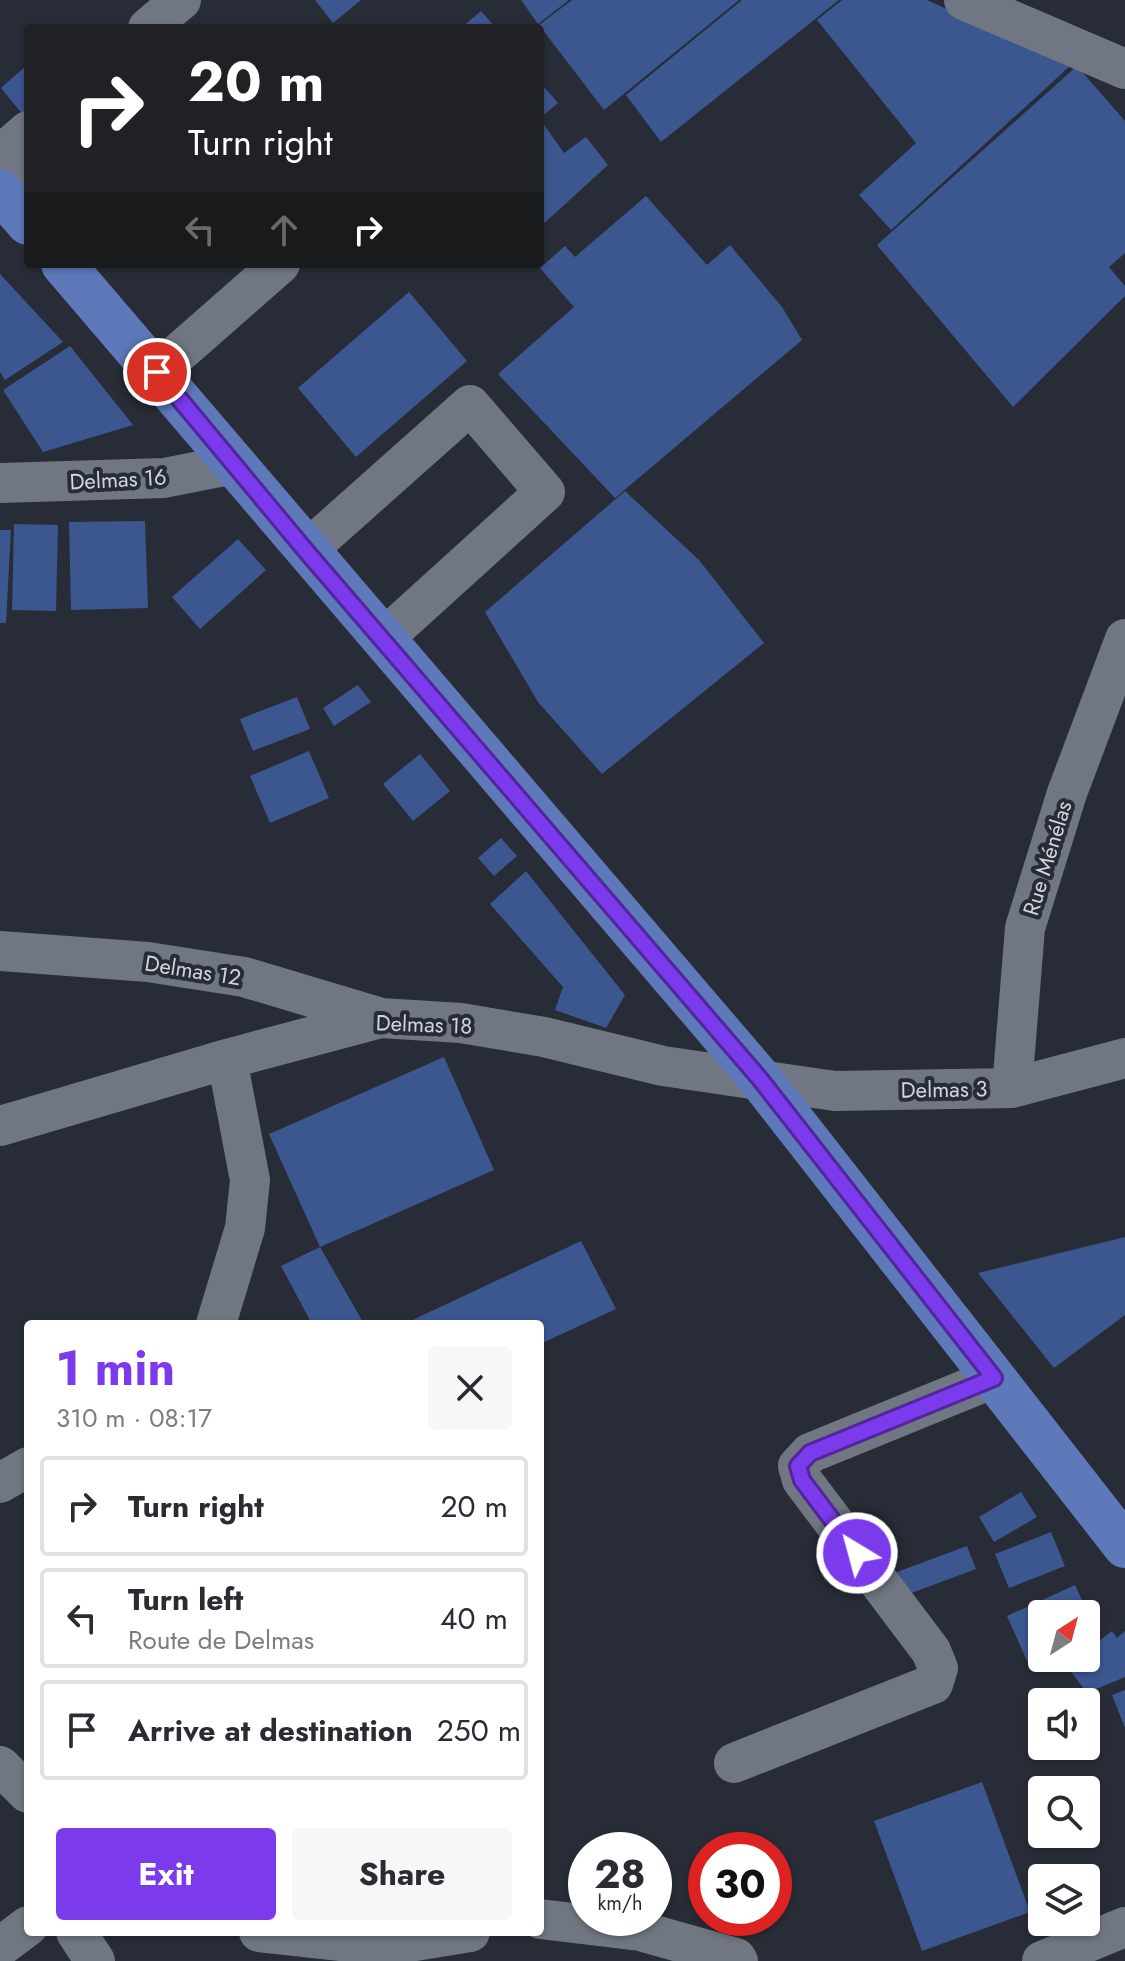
<!DOCTYPE html>
<meta charset="utf-8">
<style>
body{margin:0;font-family:Jost,sans-serif;background:#f7f7f7;color:#2b2b33;height:100vh;display:flex;flex-direction:column;font-size:30px;white-space:nowrap}
*{box-sizing:border-box;margin:0}
p{font-size:26px;color:#7c7c81}
.icon{flex:none;width:44px;height:44px;fill:none;stroke:currentColor;stroke-width:2;stroke-linecap:round;stroke-linejoin:round}
.map{position:relative;flex:1;overflow:hidden}
.details{position:absolute;left:24px;top:1320px;width:520px;height:616px;display:flex;flex-direction:column;background:#fff;border-radius:8px;box-shadow:0 2px 6px #0004}
.details>*{flex:none}
.guide{position:absolute;left:24px;top:24px;width:520px;height:244px;border-radius:8px;box-shadow:0 2px 6px #0004;background:#202124;color:#fff;overflow:hidden}
.needle{width:52px;rotate:36deg}
.tools{position:absolute;left:1028px;top:1600px;display:grid;gap:16px}
.tools a{display:grid;place-items:center;width:72px;height:72px;border-radius:8px;background:#fff;box-shadow:0 2px 6px #0004;font-size:40px}
.speed{position:absolute;left:568px;top:1832px;display:flex;gap:16px;font-size:40px;font-weight:700;text-align:center}
.speed>*{display:grid;place-content:center;width:104px;height:104px;border-radius:50%;background:#fff;box-shadow:0 2px 6px #0004;line-height:1}
.speed small{font-size:20px;font-weight:400}
.speed .limit{border:12px solid #d22;background:#fff;color:#111}
.pin{position:absolute;display:grid;place-items:center;width:68px;height:68px;color:#fff;margin:-34px;border:4px solid #fff;border-radius:50%;box-shadow:0 2px 8px #0007}
.me{position:absolute;width:88px;margin:-44px;rotate:323deg;stroke-linejoin:round;filter:drop-shadow(0 0 6px #0008)}
.turn{display:flex;align-items:center;gap:28px;height:168px;padding:0 32px;font-size:36px}
.turn .icon{width:104px;height:104px;stroke-width:2.5}
.turn b{display:block;font-size:56px;line-height:68px}
.lanes{display:flex;align-items:center;height:76px;padding:0 32px;background:#0003;justify-content:center;gap:40px;direction:ltr}
.lanes .off{opacity:.35}
.round{display:grid;place-items:center;flex:none;width:84px;height:84px;border-radius:8px;background:#f7f7f7}
.overview{display:flex;align-items:center;justify-content:space-between;height:136px;padding:0 32px}
h1{font-size:48px;font-weight:700;line-height:60px;color:#7c3aed}
.primary-button{display:flex;gap:16px;margin-top:auto;padding:16px 32px}
.primary-button a{flex:1;height:92px;border-radius:8px;background:#7c3aed;color:#fff;font-size:32px;font-weight:700;line-height:92px;text-align:center}
.primary-button a+a{background:#f7f7f7;color:#2b2b33}
ul{padding:0;list-style:none}
li{display:flex;align-items:center;gap:24px;height:100px;margin:0 16px 12px;padding:0 16px;border:4px solid #e1e1e2;border-radius:8px}
li div{flex:1}
li b{display:block;font-size:30px}
li em{font-style:normal}
.map>svg:first-child{display:block}
</style>
<div class="map">
<svg width="1125" height="1961" viewBox="0 0 1125 1961">
<rect width="100%" height="100%" fill="#282c36"/>
<!-- building -->
<path fill="#3c5690" d="M315 0H361L333 23Z
M521 0H569L538 24Z
M572 0H739L604 110 539 25Z
M742 0H839L661 142 626 95Z
M842 0H927L1071 65 891 230 859 195 916 143 817 20Z
M481 11 496 28H461Z
M28 64V121L1 88Z
M1077 66 1125 121V253L1109 267 1125 286V296L1013 407 877 245Z
M540 82 558 103 540 118Z
M540 119 564 153 586 137 608 165 540 227Z
M646 196 707 265 730 245 782 307 802 340 615 498 498 374 574 307 540 268 565 246 575 257Z
M0 274 63 342 5 380 0 372Z
M409 292 467 361 356 457 298 388Z
M70 346 133 425 43 452 3 390Z
M625 491 699 560 764 643 602 774 538 702 485 612Z
M145 521 148 608 71 610 69 522Z
M14 524 58 525 56 611 12 610Z
M0 530H11L6 623H0Z
M238 539 266 570 200 629 172 597Z
M358 685 371 702 334 726 323 708Z
M297 697 310 729 253 751 240 719Z
M309 751 329 798 270 823 250 776Z
M420 754 450 791 413 821 383 784Z
M501 838 517 856 494 876 478 858Z
M526 871 625 995 606 1028 555 1010 563 987 490 904Z
M444 1057 494 1170 320 1247 269 1134Z
M1125 1237V1315L1054 1368 978 1273Z
M581 1241 616 1309 540 1344V1324H404Z
M320 1247 364 1324H312L281 1266Z
M1021 1492 1037 1517 994 1542 979 1517Z
M1051 1532 1065 1566 1009 1588 995 1554Z
M967 1546 976 1569 906 1595 897 1572Z
M1075 1585 1097 1632 1086 1637V1614H1042V1657L1028 1663 1007 1616Z
M1112 1631 1117 1638 1125 1631V1677L1087 1693 1066 1665 1076 1658H1086V1651Z
M1125 1690V1728L1112 1695Z
M982 1782 1030 1912 922 1951 874 1821Z"/>
<g fill="none" stroke-linecap="round" stroke-linejoin="round">
<!-- minor -->
<path stroke="#717782" stroke-width="40" d="M964 0 1125 69
M148 28 181 0
M0 155 28 131
M3 195 28 178
M157 372 280 264
M0 483 164 478 235 464
M306 551 470 405 545 492 383 639
M0 951 148 962 244 977 381 1018
M1012 1088 1025 928 1067 793 1125 639
M0 1126 227 1059 381 1018 461 1023 544 1037 663 1066 835 1091 1012 1088 1125 1058
M216 1324 245 1228 250 1180 227 1059
M0 1483 28 1467
M734 1763 933 1684 938 1668 931 1651 802 1480 798 1466 810 1453 994 1378
M0 1766 28 1793
M540 1919 640 1931 736 1958 738 1961
M76 1932 95 1961
M259 1932 385 1946 470 1932
M0 1947 28 1926
M1042 1961 1125 1927"/>
<!-- major -->
<path stroke="#5d79b9" stroke-width="44" d="M0 191 28 223
M63 264 760 1079 1125 1546"/>
</g>
<g fill="none" stroke-linecap="round" stroke-linejoin="round">
<defs>
<path id="route" d="M157 372 306 551 760 1079 994 1378 810 1453 798 1466 802 1480 857 1553"/>
</defs>
<!-- route casing -->
<use href="#route" stroke="#51269a" stroke-width="20"/>
<!-- route -->
<use href="#route" stroke="#7c3aed" stroke-width="14"/>
</g>
<g text-anchor="middle" dominant-baseline="central" stroke-width="8" stroke-linejoin="round" paint-order="stroke">
<!-- street labels -->
<g font-size="22" fill="#d2d5dc" stroke="#282c36">
<text transform="translate(118 479) rotate(-3)">Delmas 16</text>
<text transform="translate(1047 858) rotate(-73)">Rue Ménélas</text>
<text transform="translate(193 970) rotate(9)">Delmas 12</text>
<text transform="translate(424 1024) rotate(2)">Delmas 18</text>
<text transform="translate(944 1089) rotate(-1)">Delmas 3</text>
</g>
</g>
</svg>
<div class="tools">
<a><svg class="needle" viewBox="-14 -14 28 28"><path d="M0-13l5 13h-10z" fill="#e53935"/><path d="M0 13l5-13h-10z" fill="#7c7c81"/></svg></a>
<a><svg class="icon" aria-label="sound" viewBox="0 0 24 24"><path d="M4 9h4l5-4v14l-5-4H4zM17 9q2 3 0 6"/></svg></a>
<a><svg class="icon" aria-label="search" viewBox="0 0 24 24"><circle cx="10" cy="10" r="6"/><path d="M15 15l6 6"/></svg></a>
<a><svg class="icon" aria-label="layers" viewBox="0 0 24 24"><path d="M12 4l9 5-9 5-9-5zM3 14l9 5 9-5"/></svg></a>
</div>
<div class="speed"><div>28<small>km/h</small></div><div class="limit">30</div></div>
<div class="pin" style="left:157px;top:372px;background:#d93025"><svg class="icon" aria-label="arrive" viewBox="0 0 24 24"><path d="M6 21V4h12l-3 4 3 4H6"/></svg></div>
<svg class="me" style="left:857px;top:1553px" viewBox="-20 -20 40 40"><circle r="17" fill="#7c3aed" stroke="#fff" stroke-width="3"/><path d="M0-11L8 9 0 5-8 9z" fill="#fff"/></svg>
<div class="guide">
<div class="turn"><svg class="icon" aria-label="right" viewBox="0 0 24 24"><path d="M7 20v-9h11M14 6l5 5-5 5"/></svg><div><b>20 m</b>Turn right</div></div>
<div class="lanes"><svg class="icon off" aria-label="left" viewBox="0 0 24 24"><path d="M17 20v-9H6M10 6l-5 5 5 5"/></svg><svg class="icon off" aria-label="ahead" viewBox="0 0 24 24"><path d="M12 20V5M6 11l6-6 6 6"/></svg><svg class="icon" aria-label="right" viewBox="0 0 24 24"><path d="M7 20v-9h11M14 6l5 5-5 5"/></svg></div>
</div>
<section class="details">
<div class="overview"><div><h1>1 min</h1><p>310 m · 08:17</p></div><a class="round"><svg class="icon" aria-label="close" viewBox="0 0 24 24"><path d="M6 6l12 12M18 6L6 18"/></svg></a></div>
<ul>
<li><svg class="icon" aria-label="right" viewBox="0 0 24 24"><path d="M7 20v-9h11M14 6l5 5-5 5"/></svg><div><b>Turn right</b></div><em>20 m</em></li>
<li><svg class="icon" aria-label="left" viewBox="0 0 24 24"><path d="M17 20v-9H6M10 6l-5 5 5 5"/></svg><div><b>Turn left</b><p>Route de Delmas</p></div><em>40 m</em></li>
<li><svg class="icon" aria-label="arrive" viewBox="0 0 24 24"><path d="M6 21V4h12l-3 4 3 4H6"/></svg><div><b>Arrive at destination</b></div><em>250 m</em></li>
</ul>
<div class="primary-button"><a>Exit</a><a>Share</a></div>
</section>
</div>
